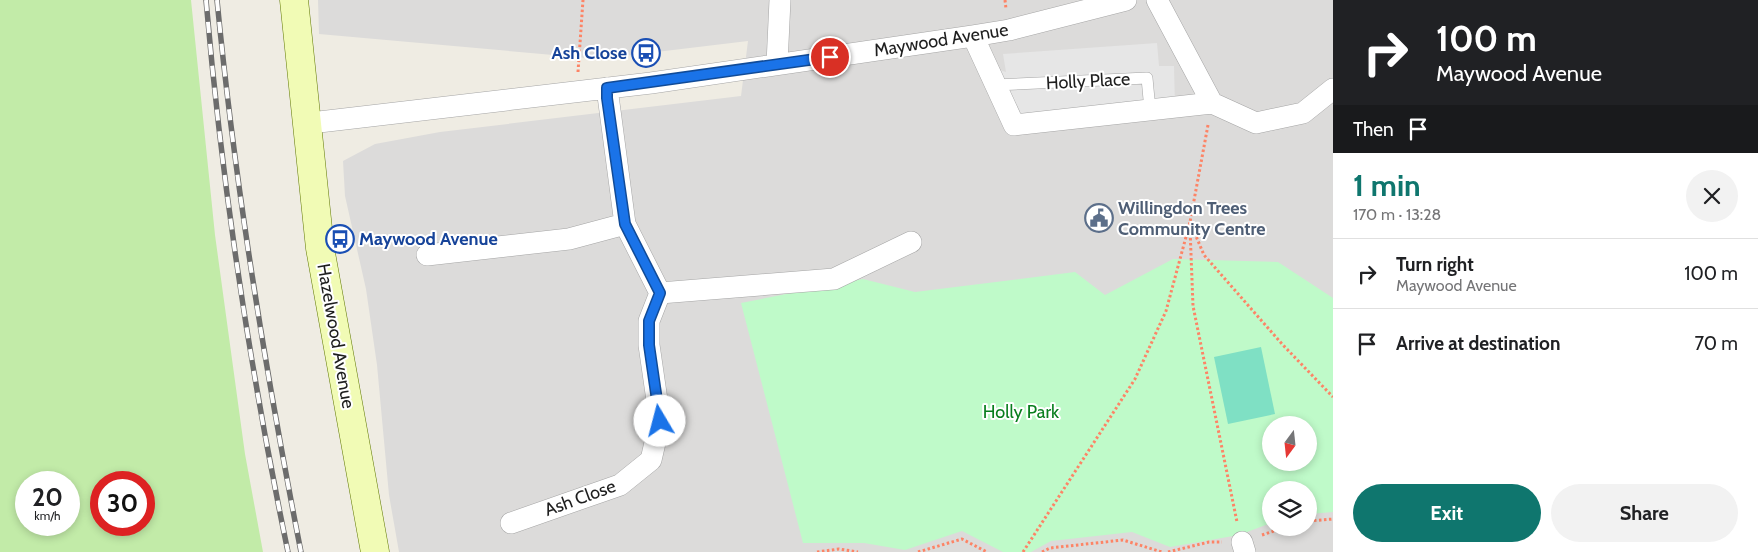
<!DOCTYPE html>
<meta charset="utf-8">
<style>
body{margin:0;font-family:Cabin,sans-serif;background:#f2f2f2;color:#202124;height:100vh;display:flex;flex-direction:column;font-size:19px;white-space:nowrap}
*{box-sizing:border-box;margin:0}
p{font-size:16px;color:#757577}
.icon{flex:none;width:28px;height:28px;fill:none;stroke:currentColor;stroke-width:2;stroke-linecap:round;stroke-linejoin:round}
.map{position:relative;flex:1;overflow:hidden}
.sheet{display:flex;flex-direction:column;background:#fff;width:425px}
.sheet>*{flex:none}
.banner{background:#202124;color:#fff;overflow:hidden}
.needle{width:32px;rotate:195deg}
.controls{position:absolute;left:1262px;top:416px;display:grid;gap:10px}
.controls a{display:grid;place-items:center;width:55px;height:55px;border-radius:50%;background:#fff;box-shadow:0 2px 8px #0003;font-size:25px}
.speed{position:absolute;left:15px;top:471px;display:flex;gap:10px;font-size:25px;font-weight:700;text-align:center}
.speed>*{display:grid;place-content:center;width:65px;height:65px;border-radius:50%;background:#fff;box-shadow:0 2px 8px #0003;line-height:1}
.speed small{font-size:12px;font-weight:400}
.speed .limit{border:8px solid #d22;background:#fff;color:#111}
.pin{position:absolute;display:grid;place-items:center;width:42px;height:42px;color:#fff;margin:-21px;border:2px solid #fff;border-radius:50%;box-shadow:0 1px 5px #0007}
.me{position:absolute;width:55px;margin:-28px;rotate:352deg;stroke-linejoin:round;filter:drop-shadow(0 0 4px #0008)}
.turn{display:flex;align-items:center;gap:18px;height:105px;padding:0 20px;font-size:22px}
.turn .icon{width:65px;height:65px;stroke-width:2.5}
.turn b{display:block;font-size:35px;line-height:42px}
.then{display:flex;align-items:center;height:48px;padding:0 20px;background:#0003;gap:10px;font-size:19px}
.round{display:grid;place-items:center;flex:none;width:52px;height:52px;border-radius:26px;background:#f2f2f2}
.overview{display:flex;align-items:center;justify-content:space-between;height:85px;padding:0 20px}
h1{font-size:30px;font-weight:800;line-height:38px;color:#0f766e}
.button{display:flex;gap:10px;margin-top:auto;padding:10px 20px}
.button a{flex:1;height:58px;border-radius:30px;background:#0f766e;color:#fff;font-size:20px;font-weight:800;line-height:58px;text-align:center}
.button a+a{background:#f2f2f2;color:#202124}
ul{padding:0;list-style:none}
li{display:flex;align-items:center;gap:15px;height:70px;padding:0 20px;border-top:1px solid #e0e0e0}
li div{flex:1}
li b{display:block;font-size:19px}
li em{font-style:normal}
main{display:flex;flex:1;min-height:0}
.map>svg:first-child{display:block}
</style>
<main>
<div class="map">
<svg width="1333" height="552" viewBox="0 0 1333 552">
<rect width="100%" height="100%" fill="#efece3"/>
<!-- residential -->
<path fill="#dcdbda" fill-rule="evenodd" d="M318 0H1333V552H399L389 495 377 365 366 289 345 196 343 161 375 144 440 132 741 96 748 41 598 59 319 34ZM1271 425H1309V462H1271ZM1271 490H1309V528H1271Z"/>
<!-- grass -->
<path fill="#c2eba8" fill-rule="evenodd" d="M0 0H191L215 235 245 454 263 552H0ZM69 482V525H26V482ZM101 482H144V525H101Z"/>
<!-- park -->
<path fill="#bffac9" fill-rule="evenodd" d="M1173 259 1278 262 1333 298V512L1309 514V490H1271V523L1239 535 1170 547 1132 532 1051 541 1031 552H1003L962 531 905 550 864 543H803L741 303 863 279 915 292 1075 272 1105 295ZM1271 425H1309V462H1271Z"/>
<!-- pitch -->
<path fill="#7fe0c4" d="M1261 347 1275 414 1228 424 1214 357Z"/>
<!-- parking -->
<path fill="#e6e6e6" d="M1157 43 1159 66H1174L1175 107 1014 125 996 69 1006 72 1003 54Z"/>
<g fill="none" stroke-linecap="round" stroke-linejoin="round">
<defs>
<path id="lane" d="M995 85 1147 78 1150 110"/>
<path id="street" d="M1157 0 1212 103 1256 123 1303 113 1333 89
M973 36 1014 125 1212 103
M777 64 780 0
M306 125 319 122 651 83 973 36 1009 30 1126 0
M427 255 569 239 625 224 607 88
M660 293 834 279 911 242
M511 523 620 485 651 460 660 421 649 345V321L660 293 625 224
M1242 542 1245 552"/>
<path id="secondary" d="M294 0 320 248 375 552"/>
</defs>
<!-- lane casing -->
<use href="#lane" stroke="#a5a5a5" stroke-width="12"/>
<!-- street casing -->
<use href="#street" stroke="#a5a5a5" stroke-width="22"/>
<!-- secondary casing -->
<use href="#secondary" stroke="#5f7702" stroke-width="29"/>
<!-- path -->
<path stroke="#fd8466" stroke-width="3" stroke-dasharray="2.5 2.5" stroke-linecap="butt" d="M1005 0 1006 9
M578 72 583 0
M1208 125 1190 222 1204 255 1282 344 1333 397
M1190 228 1193 306 1237 522
M1309 521 1333 519
M1262 535 1283 528
M817 552 839 549 858 552
M918 552 962 539 987 552
M1023 552 1135 379 1166 311 1190 222
M1042 552 1050 548 1123 540 1162 552
M1168 552 1209 542H1222"/>
<!-- lane -->
<use href="#lane" stroke="#fff" stroke-width="11"/>
<!-- street -->
<use href="#street" stroke="#fff" stroke-width="21"/>
<!-- secondary -->
<use href="#secondary" stroke="#f1fbb5" stroke-width="28"/>
<defs>
<path id="rail" d="M206 0C222 186 250 370 288 552
M217 0C235 186 265 369 301 552"/>
</defs>
<!-- rail casing -->
<use href="#rail" stroke="#6c6c6c" stroke-width="5.5"/>
<!-- rail -->
<use href="#rail" stroke="#fff" stroke-width="4" stroke-dasharray="11" stroke-linecap="butt"/>
</g>
<g fill="none" stroke-linecap="round" stroke-linejoin="round">
<defs>
<path id="route" d="M660 421 649 345V321L660 293 625 224 607 98V88L830 57"/>
</defs>
<!-- route casing -->
<use href="#route" stroke="#114b97" stroke-width="12"/>
<!-- route -->
<use href="#route" stroke="#1a73e8" stroke-width="9"/>
</g>
<!-- icons -->
<defs>
<symbol id="bus-ring" viewBox="-11 -11 22 22"><circle r="9.5" fill="#fff" stroke="#1a4fb4" stroke-width="1.5"/><path d="M-5-6H5V4H4V6H2V4H-2V6H-4V4H-5ZM-3.5-4V0h7V-4ZM-3.5 1.2v1.5H-2V1.2ZM2 1.2v1.5H3.5V1.2Z" fill="#1a4fb4"/></symbol>
<symbol id="civic-ring" viewBox="-11 -11 22 22"><circle r="9.5" fill="#fff" stroke="#5c6f8a" stroke-width="1.5"/><path d="M-.6-6.5H3V-4.5H.6V-3L4-1V1h2V6H-6V1h2V-1L-.6-3ZM-1.2 2.5V6h2.4V2.5Z" fill="#5c6f8a"/></symbol>
</defs>
<g fill-rule="evenodd">
<use href="#bus-ring" x="630" y="37" width="32" height="32"/>
<use href="#civic-ring" x="1083" y="202" width="32" height="32"/>
<use href="#bus-ring" x="324" y="223" width="32" height="32"/>
</g>
<g text-anchor="middle" dominant-baseline="central" stroke-width="4" stroke-linejoin="round" paint-order="stroke">
<!-- street labels -->
<g font-size="18" fill="#1e1e1e" stroke="#fff">
<text transform="translate(941 40) rotate(-9)">Maywood Avenue</text>
<text transform="translate(1088 81) rotate(-3)">Holly Place</text>
<text transform="translate(336 336) rotate(80)">Hazelwood Avenue</text>
<text transform="translate(580 498) rotate(-20)">Ash Close</text>
</g>
<!-- transit labels -->
<g font-size="18" font-weight="bold" fill="#164399" stroke="#fff" text-anchor="end">
<text x="627" y="53">Ash Close</text>
<text x="359" y="239" text-anchor="start">Maywood Avenue</text>
</g>
<!-- service labels -->
<g font-size="18" font-weight="bold" fill="#4e5e75" stroke="#fff" text-anchor="start">
<text x="1118" y="208">Willingdon Trees<tspan x="1118" dy="21">Community Centre</tspan></text>
</g>
<!-- park labels -->
<g font-size="18" fill="#097e1e" stroke="#fff">
<text x="1021" y="412">Holly Park</text>
</g>
</g>
</svg>
<div class="controls">
<a><svg class="needle" viewBox="-14 -14 28 28"><path d="M0-13l5 13h-10z" fill="#e53935"/><path d="M0 13l5-13h-10z" fill="#757577"/></svg></a>
<a><svg class="icon" aria-label="layers" viewBox="0 0 24 24"><path d="M12 4l9 5-9 5-9-5zM3 14l9 5 9-5"/></svg></a>
</div>
<div class="speed"><div>20<small>km/h</small></div><div class="limit">30</div></div>
<div class="pin" style="left:830px;top:57px;background:#d93025"><svg class="icon" aria-label="arrive" viewBox="0 0 24 24"><path d="M6 21V4h12l-3 4 3 4H6"/></svg></div>
<svg class="me" style="left:660px;top:421px" viewBox="-20 -20 40 40"><circle r="19" fill="#fff"/><path d="M0-13L10 11 0 6-10 11z" fill="#1a73e8"/></svg>
</div>
<section class="sheet">
<div class="banner">
<div class="turn"><svg class="icon" aria-label="right" viewBox="0 0 24 24"><path d="M7 20v-9h11M14 6l5 5-5 5"/></svg><div><b>100 m</b>Maywood Avenue</div></div>
<div class="then">Then<svg class="icon" aria-label="arrive" viewBox="0 0 24 24"><path d="M6 21V4h12l-3 4 3 4H6"/></svg></div>
</div>
<div class="overview"><div><h1>1 min</h1><p>170 m · 13:28</p></div><a class="round"><svg class="icon" aria-label="close" viewBox="0 0 24 24"><path d="M6 6l12 12M18 6L6 18"/></svg></a></div>
<ul>
<li><svg class="icon" aria-label="right" viewBox="0 0 24 24"><path d="M7 20v-9h11M14 6l5 5-5 5"/></svg><div><b>Turn right</b><p>Maywood Avenue</p></div><em>100 m</em></li>
<li><svg class="icon" aria-label="arrive" viewBox="0 0 24 24"><path d="M6 21V4h12l-3 4 3 4H6"/></svg><div><b>Arrive at destination</b></div><em>70 m</em></li>
</ul>
<div class="button"><a>Exit</a><a>Share</a></div>
</section>
</main>
